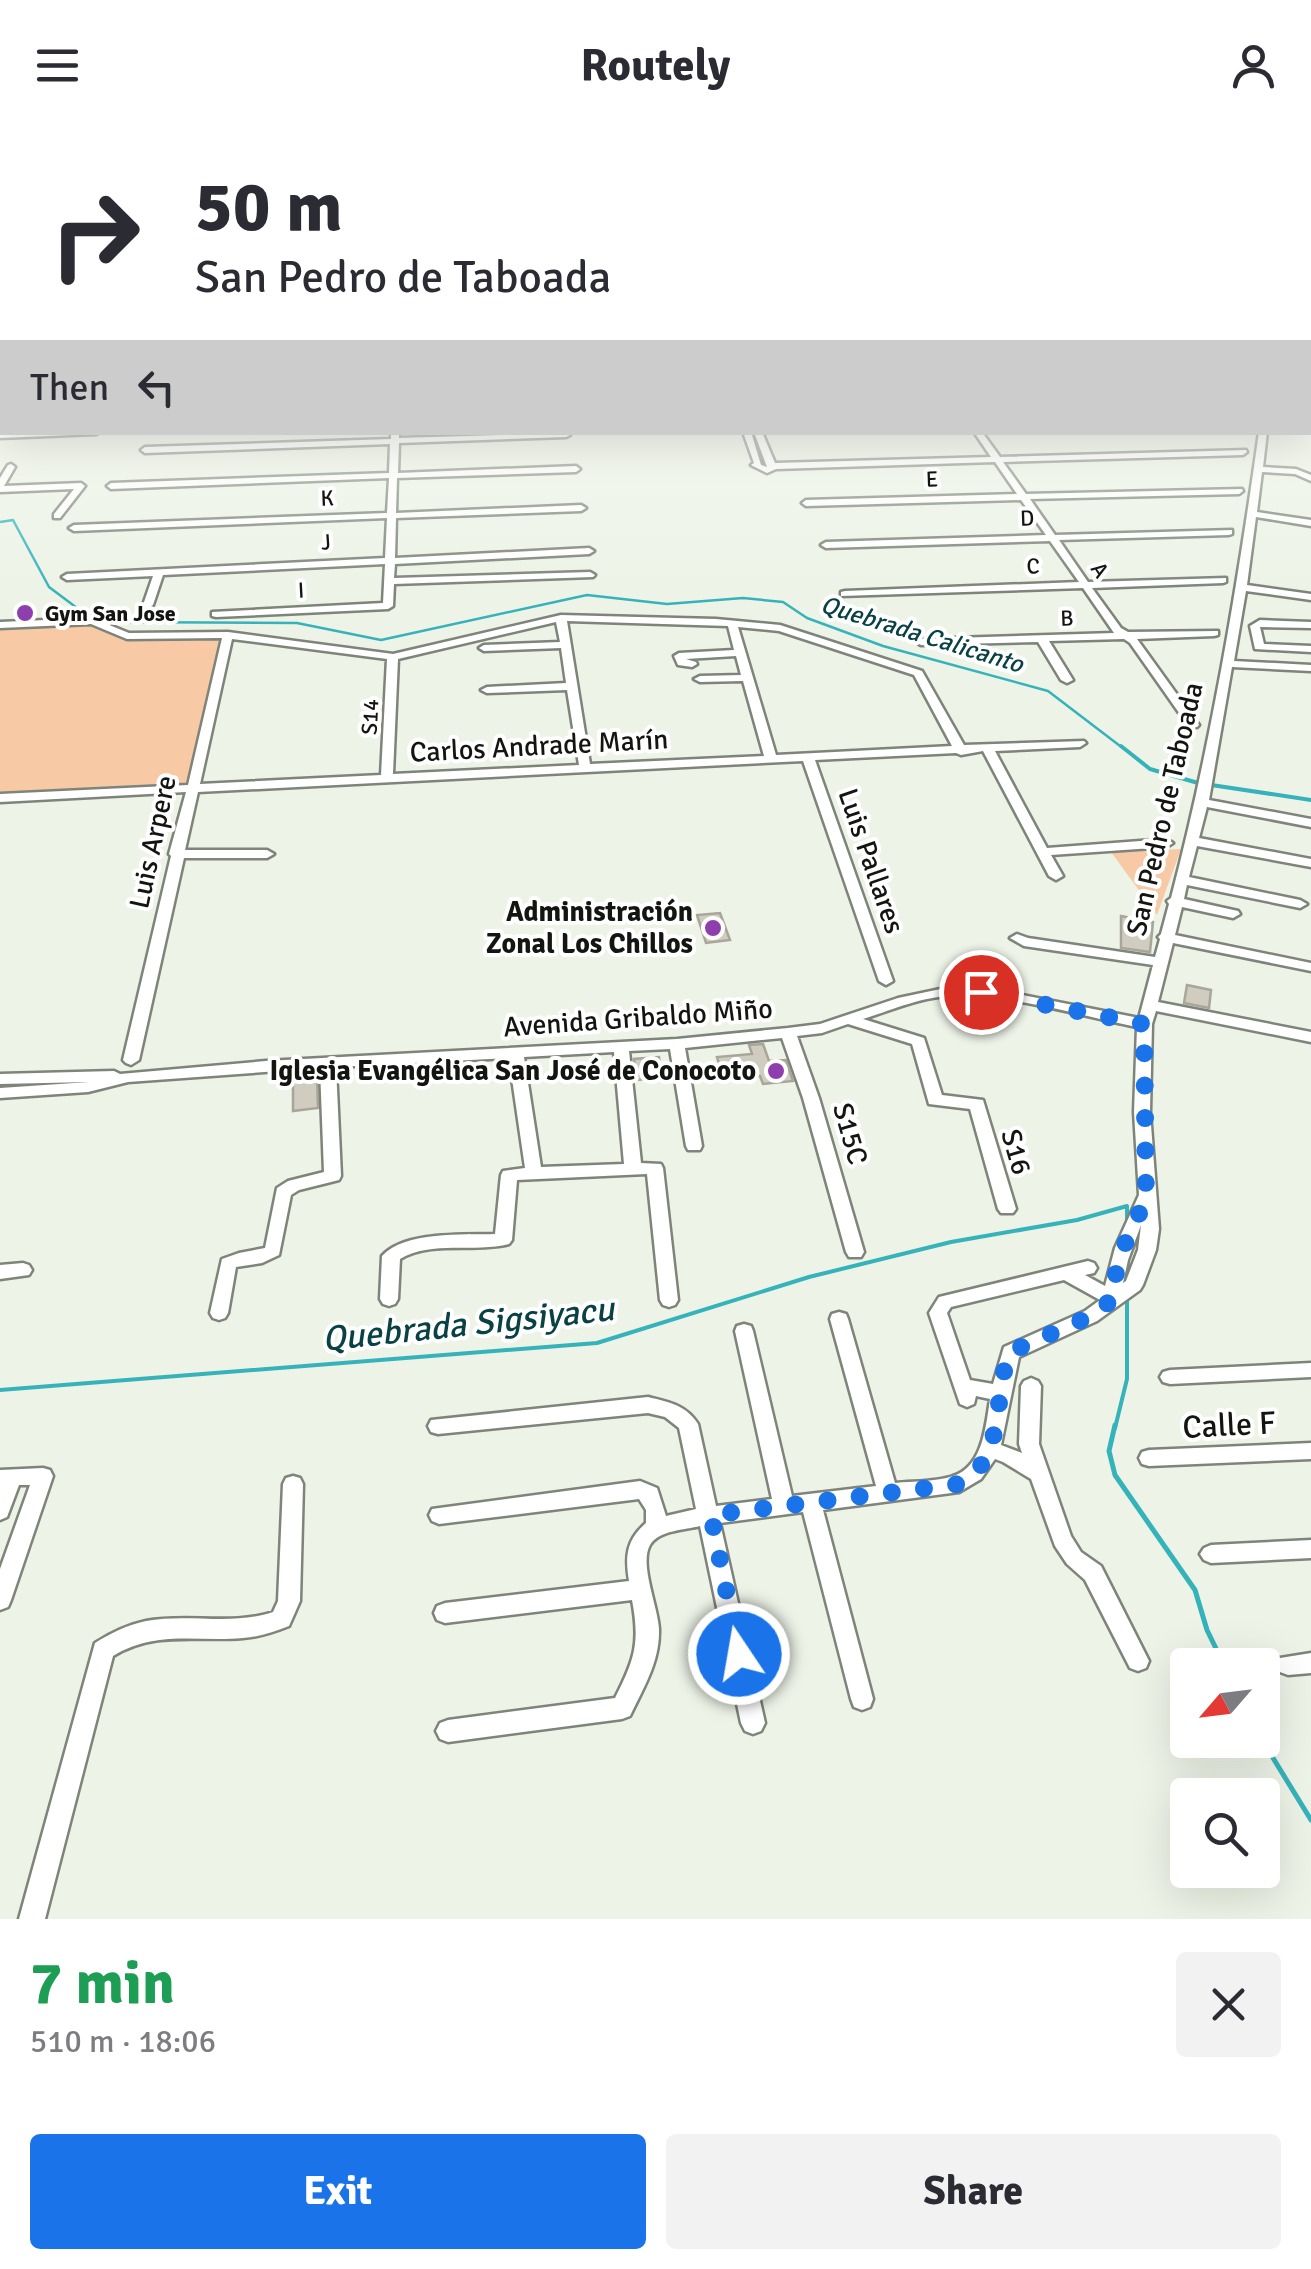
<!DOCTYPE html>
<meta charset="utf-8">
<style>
body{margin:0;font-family:Signika,sans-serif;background:#f2f2f3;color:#2b2b33;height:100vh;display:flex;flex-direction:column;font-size:38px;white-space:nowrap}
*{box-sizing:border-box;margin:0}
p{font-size:32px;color:#7c7c81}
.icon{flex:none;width:55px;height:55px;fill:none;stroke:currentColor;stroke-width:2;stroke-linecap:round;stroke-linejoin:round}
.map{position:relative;height:1789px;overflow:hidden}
.sheet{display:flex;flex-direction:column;background:#fff;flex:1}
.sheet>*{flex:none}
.banner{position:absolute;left:0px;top:0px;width:1312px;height:305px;box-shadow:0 10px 40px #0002;background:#fff;color:#2b2b33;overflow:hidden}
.needle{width:65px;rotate:242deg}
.buttons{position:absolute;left:1170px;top:1518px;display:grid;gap:20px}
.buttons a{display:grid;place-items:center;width:110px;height:110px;border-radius:10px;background:#fff;box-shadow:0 10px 40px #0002;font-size:50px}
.pin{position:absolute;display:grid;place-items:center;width:85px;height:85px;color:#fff;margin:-42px;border:5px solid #fff;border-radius:50%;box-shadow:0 2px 10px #0007}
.me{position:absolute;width:110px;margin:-55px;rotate:348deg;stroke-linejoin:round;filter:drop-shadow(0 0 8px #0008)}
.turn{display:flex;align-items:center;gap:35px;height:210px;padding:0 30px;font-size:45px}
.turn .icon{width:130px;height:130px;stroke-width:2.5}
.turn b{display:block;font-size:70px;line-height:85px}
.then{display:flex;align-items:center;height:95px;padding:0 30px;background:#0003;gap:20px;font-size:38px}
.round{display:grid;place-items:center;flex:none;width:105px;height:105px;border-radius:10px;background:#f2f2f3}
.head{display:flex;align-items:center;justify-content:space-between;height:170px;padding:0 30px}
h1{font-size:60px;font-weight:800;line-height:75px;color:#1e9e55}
.action{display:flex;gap:20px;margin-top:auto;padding:20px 30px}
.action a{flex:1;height:115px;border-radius:10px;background:#1a73e8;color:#fff;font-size:40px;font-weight:800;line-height:115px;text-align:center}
.action a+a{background:#f2f2f3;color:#2b2b33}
header{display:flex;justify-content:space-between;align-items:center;height:130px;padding:0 30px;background:#fff;font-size:45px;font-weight:800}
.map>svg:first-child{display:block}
</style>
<header><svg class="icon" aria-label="menu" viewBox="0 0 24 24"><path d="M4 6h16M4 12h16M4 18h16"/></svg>Routely<svg class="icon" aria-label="person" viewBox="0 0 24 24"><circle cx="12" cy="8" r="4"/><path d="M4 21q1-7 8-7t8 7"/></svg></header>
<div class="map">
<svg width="1311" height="1789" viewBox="0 0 1311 1789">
<rect width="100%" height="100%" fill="#edf3e7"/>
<!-- green -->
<path fill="#f7caa5" d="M92 491 127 506 228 505 190 658 0 668V495Z
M1181 719 1157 785 1111 722Z"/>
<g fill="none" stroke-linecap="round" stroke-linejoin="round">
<!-- stream-far2 -->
<path stroke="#36b3ba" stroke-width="2.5" d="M0 392 13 390 49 457 81 481 111 492 297 493 381 510 587 465 667 474 743 468 783 472 807 488 883 516 1048 561 1124 619"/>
<!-- stream-far1 -->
<path stroke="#36b3ba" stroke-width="4" d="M1121 616 1150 639 1198 653 1311 670
M0 1260 597 1213 809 1147 951 1112 1077 1090 1127 1076V1096
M1115 1298 1127 1249V1170"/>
<!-- stream -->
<path stroke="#36b3ba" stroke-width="5" d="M1115 1295 1109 1321 1115 1345 1195 1460 1207 1500 1224 1535
M1262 1610 1311 1690"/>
</g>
<!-- building -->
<path fill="#d0ccc0" stroke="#a8a599" stroke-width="2.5" d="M720 783 730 810 706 813 697 785Z
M1121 786 1153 792 1150 822 1121 818Z
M1187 855 1211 860 1209 878 1184 873Z
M763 914 769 931 786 930 793 951 763 954 760 946 723 948 717 927 752 924 749 915Z
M659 927 662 948 636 950 634 929Z
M317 946 318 978 293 981V948Z"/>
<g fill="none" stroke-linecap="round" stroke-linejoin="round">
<defs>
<path id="minor" d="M0 215H2V219H0Z
M1310 218H1311V222H1310Z
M0 240H2V245H0Z
M1310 260H1311V264H1310Z
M1310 296H1311V300H1310Z
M100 302 96 304 0 308V304Z
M391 302H399V308L566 303 570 305 566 307 399 313 398 343 576 336 580 339 576 342 397 348 396 383 581 375 586 378 581 381 396 388 395 428 589 418 594 421 589 424 395 434 394 448 590 442 595 445 593 447 394 454 393 476 388 479 216 487 212 486V482L383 473 385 434 163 445 153 475 148 478 143 475 153 446 67 450 62 447 67 444 385 428 387 388 74 401 69 398 74 395 387 383 389 348 111 359 107 356 111 353 389 343 390 314 145 323 141 320 145 317 391 309Z
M743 302H751L761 335 767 337 754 302H762L775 333 991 327 974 302H982L1000 327 1246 320 1247 322 1243 325 1003 332 1026 364 1242 359 1243 361 1239 364 1030 369 1055 405 1232 400V404L1229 405 1059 410 1088 452 1226 448V452L1223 453 1092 458 1121 498 1128 502 1218 501V505L1214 506 1137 509 1199 595 1197 597H1189L1130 513 1124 509 1049 511 1073 550 1067 553 1061 550 1038 512 921 515 916 512 921 509 1114 503 1083 458 841 466V462L845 461 1079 452 1050 411 826 418 821 415 826 412 1046 405 1021 370 806 376 802 373 806 370 1017 364 995 332 776 339 767 343 751 335 754 333Z
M1259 302H1267L1263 337 1296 339 1311 345V351L1295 344 1262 342 1257 382 1311 390V396L1256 387 1247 455 1311 464V470L1246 461 1234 531 1311 535V541L1232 537 1209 670 1311 689V697L1207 677 1199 708 1311 729V737L1197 716 1189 747 1300 770 1307 774 1300 778 1187 755 1184 769 1238 781 1240 784 1233 788 1182 777 1175 805 1311 833V841L1173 813 1158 872 1311 902V912L1156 881 1152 894 1150 982 1159 1099 1156 1120 1143 1155 1140 1160 1097 1191 1019 1227 1001 1315 1022 1323 1019 1314 1021 1256 1024 1251 1031 1248 1038 1251 1041 1256 1039 1314 1071 1406 1081 1422 1101 1436 1149 1531 1146 1538 1138 1541 1130 1538 1085 1450 1067 1434 1055 1416 1031 1349 1003 1332 995 1329 981 1349 959 1362 823 1380 873 1569 870 1577 862 1580 854 1577 851 1569 803 1382 720 1393 765 1593 761 1601 753 1604 745 1601 741 1593 700 1396C685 1400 659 1400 650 1415 639 1434 658 1477 659 1499 660 1531 644 1557 630 1586L622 1589 448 1612 440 1609 436 1601 440 1593 448 1590 615 1568C635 1529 640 1513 632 1470L445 1493 437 1490 434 1483 437 1476 445 1473 629 1451C625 1427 626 1410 646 1393V1380L639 1369 439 1394 432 1391 429 1385 432 1379 640 1351 657 1358 666 1386 696 1379 679 1298 665 1287 648 1283 438 1304 431 1302 428 1296 431 1290 648 1267C669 1272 686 1275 698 1294L716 1376 772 1369 735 1201 737 1196 744 1194 751 1196 753 1201 792 1366 876 1356 830 1189 832 1184 839 1182 846 1184 848 1189 895 1353C913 1351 936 1352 953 1346 983 1337 986 1295 990 1269L976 1266 974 1274 967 1277 960 1274 929 1183 939 1167 1088 1131 1094 1133 1097 1138 1094 1143 1085 1145 1105 1156 1115 1118 1139 1065 1134 982 1137 897C1081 886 1010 864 953 866 923 866 892 880 863 889L924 908 942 965 983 970 1016 1079 1013 1083H1001L998 1079 970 979 929 974 912 914 848 894 822 903 797 906 819 968 864 1122 861 1127H849L846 1122 803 968 782 908 685 918 702 1016 700 1020H688L686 1016 670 919 629 921 641 1033 661 1034 663 1038 678 1170 675 1175 669 1177 663 1175 660 1170 647 1044 517 1050 512 1110 509 1114C474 1123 432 1110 400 1129L398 1169 395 1174 389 1176 383 1174 380 1169 382 1126C404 1101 464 1105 495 1104L501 1045 503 1041 525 1038 509 928 336 937 341 1046 339 1050 299 1060 291 1065 279 1125 262 1133 236 1137 228 1183 225 1188 219 1190 213 1188 210 1183 222 1129 239 1123 265 1118 277 1058 288 1051 324 1042 320 938 128 952 88 962 0 968V958L89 952 0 954V944L114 941 120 944 266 931 677 909 788 898 820 894 898 868 950 857 992 859 1139 888 1153 835 1024 816 1010 808 1017 804 1028 808 1155 827 1160 809 1158 807 1161 804 1169 774 1167 771 1171 768C1211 615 1237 459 1259 302ZM614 922 624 1034 541 1037 524 927ZM1141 1095 1138 1120 1126 1151 1123 1153 1128 1130ZM1064 1150 1100 1170 1085 1181 1004 1217 993 1254 970 1250 947 1183 951 1177Z
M11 334 15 337 4 356 81 353 85 356 60 388H54V384L74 359 0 362V348L8 335Z
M561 485 716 489 780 495 922 541 964 615 1084 611 1086 613 1080 617 995 621 1047 718 1167 709 1173 713 1167 717 1051 725 1063 746 1056 750 1049 746 983 621 961 625 956 623 815 630 893 851 886 855 879 851 803 631 198 662 185 720H267L274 724 267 728H184L139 930 131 935 126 933 123 930 171 726 169 724 186 662 0 672V664L188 655 222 508 127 509 91 494 0 498V492L92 488 129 503 228 502 393 524ZM567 491 728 496 734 520 679 523 674 526 678 535 692 537 697 534 696 532 686 529 736 526 741 545 700 546 694 549 700 552 743 551 764 626 590 634ZM556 492 560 512 484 515 479 518 484 521 561 518 566 553 487 557 481 560 487 563 567 560 579 635 393 644 398 529ZM738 497 779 501 914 545 952 616 776 625ZM232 509 387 529 381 645 200 654Z
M1260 490 1311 492V498L1260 497 1264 514 1311 516V522L1255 519 1250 496Z
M23 1133 29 1135 32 1140 29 1145 0 1149V1135Z
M1311 1233V1247L1170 1254 1163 1252 1160 1247 1163 1242 1170 1240Z
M1311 1313V1329L1149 1336 1142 1334 1139 1328 1142 1322 1149 1320Z
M43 1338 50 1340 53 1346 11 1470 8 1477 0 1480V1439L30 1355H19L7 1387 0 1390V1340Z
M293 1346 300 1348 303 1354 300 1471 289 1496C274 1502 259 1507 243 1508 196 1512 156 1500 113 1526L45 1789H19L95 1513C111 1503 127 1495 146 1491 188 1483 232 1496 273 1482L278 1471 283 1354 286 1348Z
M1311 1410V1428L1211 1433 1204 1430 1200 1424 1204 1418 1211 1415Z
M1311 1523V1543L1288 1545 1280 1542 1277 1535 1280 1528Z"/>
</defs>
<!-- minor casing -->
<use href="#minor" stroke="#7e8479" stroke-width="5"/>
<!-- minor -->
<use href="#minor" fill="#fff" fill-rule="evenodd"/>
</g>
<!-- sky -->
<linearGradient id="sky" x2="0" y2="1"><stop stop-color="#61b4d6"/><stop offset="0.45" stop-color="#f7faf4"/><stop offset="1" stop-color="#f7faf4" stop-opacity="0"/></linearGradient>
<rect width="1311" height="460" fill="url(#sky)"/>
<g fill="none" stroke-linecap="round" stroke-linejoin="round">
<!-- route -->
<path stroke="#1a73e8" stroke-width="18" stroke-dasharray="0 32.4" d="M739 1524 711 1385 959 1354C1007 1330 992 1265 1010 1222L1091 1186 1113 1169 1114 1150 1126 1111 1146 1069 1144 894 981 862"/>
</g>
<!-- markers -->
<g fill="#8f3ead" stroke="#fff" stroke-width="4">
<circle cx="25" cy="483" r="10"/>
<circle cx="713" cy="798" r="10"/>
<circle cx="776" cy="941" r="10"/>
</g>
<g text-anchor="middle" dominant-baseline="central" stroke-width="8" stroke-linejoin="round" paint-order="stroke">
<!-- far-street labels -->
<g font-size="22" fill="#131511" stroke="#fff">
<text transform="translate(932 349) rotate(-2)">E</text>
<text transform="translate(327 368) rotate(-2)">K</text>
<text transform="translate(1027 388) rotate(-2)">D</text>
<text transform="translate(326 412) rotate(-4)">J</text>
<text transform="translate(1033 436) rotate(-2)">C</text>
<text transform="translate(1100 440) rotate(56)">A</text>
<text transform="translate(301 460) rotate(-3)">I</text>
<text transform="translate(1067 488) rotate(-2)">B</text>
<text transform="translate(370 587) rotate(-87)">S14</text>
</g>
<!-- far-poi labels -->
<g font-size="22" font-weight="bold" fill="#131511" stroke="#fff" text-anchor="start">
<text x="45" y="483">Gym San Jose</text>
</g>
<!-- far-water labels -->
<g font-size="25" font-style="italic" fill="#094144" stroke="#fff">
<text transform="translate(922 504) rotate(17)">Quebrada Calicanto</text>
</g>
<!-- street labels -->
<g font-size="28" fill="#131511" stroke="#fff">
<text transform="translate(539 616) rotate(-3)">Carlos Andrade Marín</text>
<text transform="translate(1165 679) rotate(-77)">San Pedro de Taboada</text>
<text transform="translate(153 712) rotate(-78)">Luis Arpere</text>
<text transform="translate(871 731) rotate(71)">Luis Pallares</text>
<text transform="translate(638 888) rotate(-4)">Avenida Gribaldo Miño</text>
<text transform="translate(850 1004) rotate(74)">S15C</text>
<text transform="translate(1016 1022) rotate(74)">S16</text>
</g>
<!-- poi labels -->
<g font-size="28" font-weight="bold" fill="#131511" stroke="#fff" text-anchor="end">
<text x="693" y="782">Administración<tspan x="693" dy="32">Zonal Los Chillos</tspan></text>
<text x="756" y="941">Iglesia Evangélica San José de Conocoto</text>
</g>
<!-- near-street labels -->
<g font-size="32" fill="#131511" stroke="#fff">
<text transform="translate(1229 1295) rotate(-3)">Calle F</text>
</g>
<!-- near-water labels -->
<g font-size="35" font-style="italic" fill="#094144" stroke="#fff">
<text transform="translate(468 1194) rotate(-6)">Quebrada Sigsiyacu</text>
</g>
</g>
</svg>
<div class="buttons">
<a><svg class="needle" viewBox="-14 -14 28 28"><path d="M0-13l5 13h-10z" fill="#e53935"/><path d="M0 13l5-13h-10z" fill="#7c7c81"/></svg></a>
<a><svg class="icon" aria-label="search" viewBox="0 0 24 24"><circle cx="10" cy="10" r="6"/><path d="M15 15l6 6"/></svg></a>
</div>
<div class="pin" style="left:981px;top:862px;background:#d93025"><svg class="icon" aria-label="arrive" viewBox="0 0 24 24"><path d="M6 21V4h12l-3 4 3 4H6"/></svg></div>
<svg class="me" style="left:739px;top:1524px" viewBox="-20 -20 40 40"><circle r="17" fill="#1a73e8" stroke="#fff" stroke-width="3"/><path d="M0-11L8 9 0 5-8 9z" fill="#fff"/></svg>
<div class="banner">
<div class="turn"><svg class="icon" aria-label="right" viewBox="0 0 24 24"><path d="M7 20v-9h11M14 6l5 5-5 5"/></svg><div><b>50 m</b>San Pedro de Taboada</div></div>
<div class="then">Then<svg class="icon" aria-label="left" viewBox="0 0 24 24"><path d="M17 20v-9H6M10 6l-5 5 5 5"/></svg></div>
</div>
</div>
<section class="sheet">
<div class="head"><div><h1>7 min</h1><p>510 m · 18:06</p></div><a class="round"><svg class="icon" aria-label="close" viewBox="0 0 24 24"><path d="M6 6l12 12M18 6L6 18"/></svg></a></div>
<div class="action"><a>Exit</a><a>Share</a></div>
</section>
